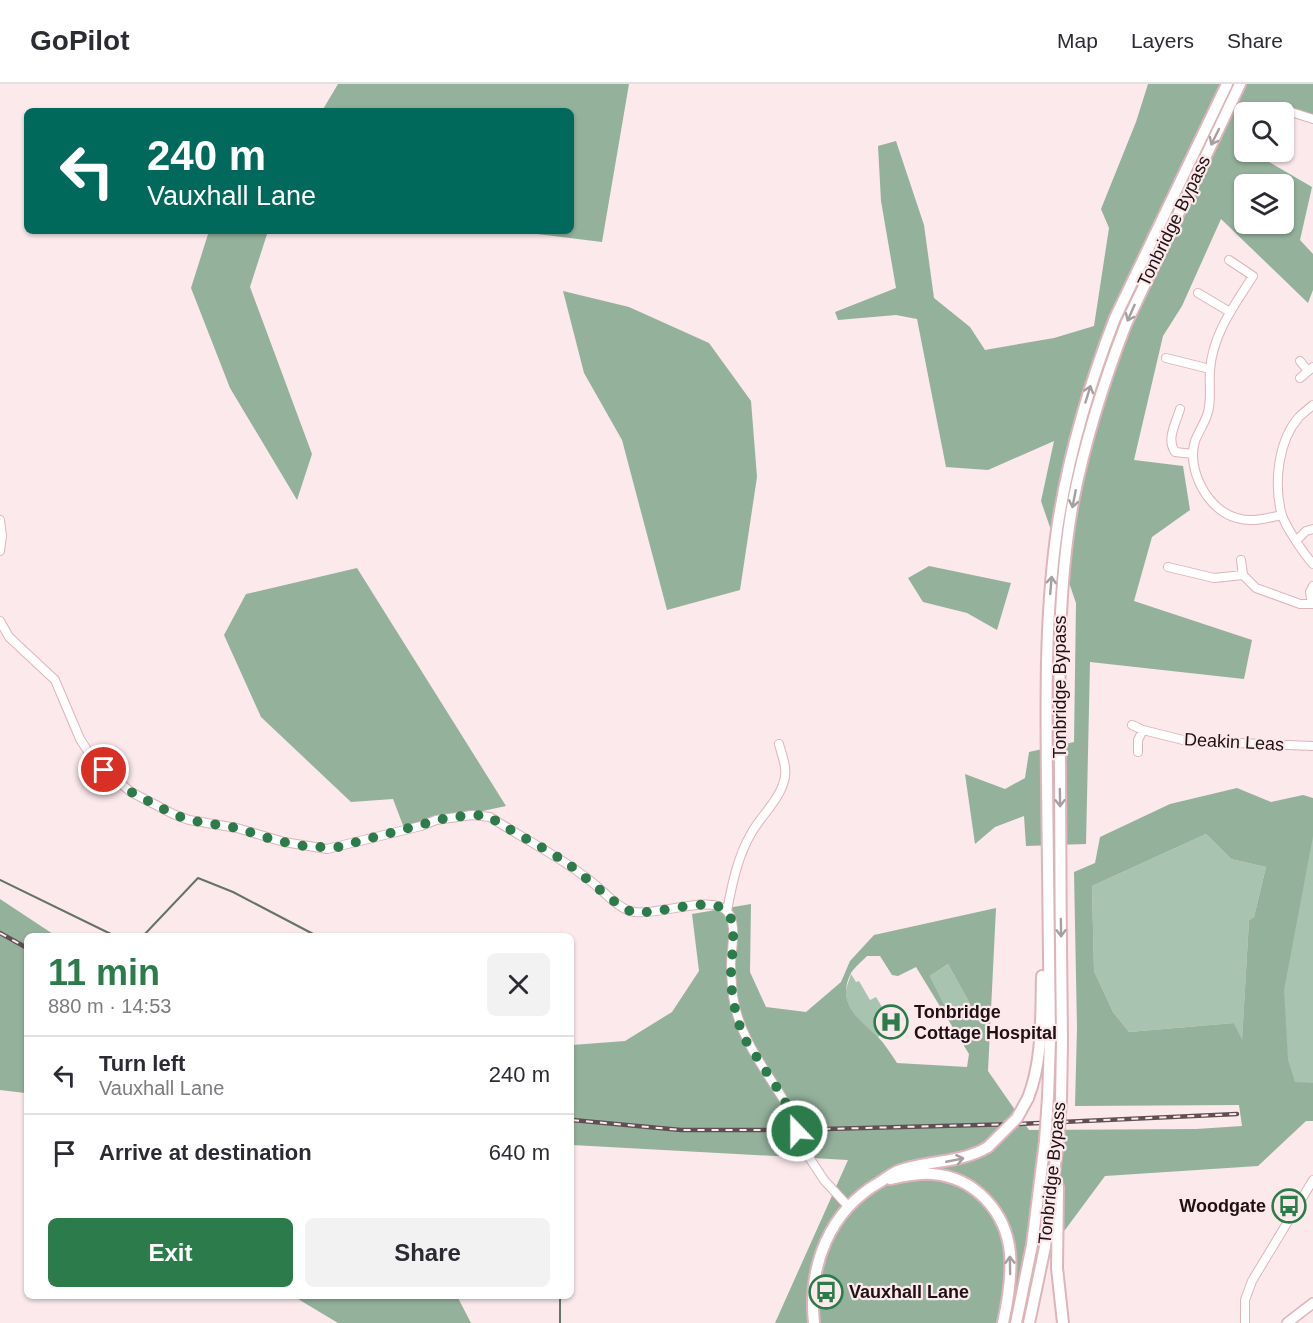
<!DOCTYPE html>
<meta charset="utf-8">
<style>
body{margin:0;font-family:Helvetica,sans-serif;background:#f2f2f3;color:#2b2b33;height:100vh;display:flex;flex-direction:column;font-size:22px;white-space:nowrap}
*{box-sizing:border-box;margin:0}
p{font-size:20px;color:#7c7c81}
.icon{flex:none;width:33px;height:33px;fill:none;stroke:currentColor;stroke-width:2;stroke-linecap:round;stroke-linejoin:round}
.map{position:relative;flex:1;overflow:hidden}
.details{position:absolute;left:24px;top:849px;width:550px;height:366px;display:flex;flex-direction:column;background:#fff;border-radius:9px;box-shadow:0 2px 4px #0004}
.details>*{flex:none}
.guide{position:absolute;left:24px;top:24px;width:550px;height:126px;border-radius:9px;box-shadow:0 2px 4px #0004;background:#00695c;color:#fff;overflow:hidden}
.tools{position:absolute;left:1234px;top:18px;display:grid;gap:12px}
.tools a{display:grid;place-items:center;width:60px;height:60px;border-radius:9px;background:#fff;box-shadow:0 2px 4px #0004;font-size:30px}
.pin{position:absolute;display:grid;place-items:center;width:51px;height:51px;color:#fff;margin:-26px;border:3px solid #fff;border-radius:50%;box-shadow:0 2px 6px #0007}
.me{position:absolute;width:66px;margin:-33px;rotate:338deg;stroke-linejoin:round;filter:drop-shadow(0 0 4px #0008)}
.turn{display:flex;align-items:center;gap:21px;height:126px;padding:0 24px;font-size:27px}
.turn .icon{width:78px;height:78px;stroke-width:2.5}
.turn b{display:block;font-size:42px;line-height:51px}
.round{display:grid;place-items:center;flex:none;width:63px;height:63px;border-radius:9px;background:#f2f2f3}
.summary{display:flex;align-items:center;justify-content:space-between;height:102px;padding:0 24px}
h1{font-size:36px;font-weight:700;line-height:45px;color:#2b7b4b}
.action{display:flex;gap:12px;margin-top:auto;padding:12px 24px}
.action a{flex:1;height:69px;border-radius:9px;background:#2b7b4b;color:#fff;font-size:24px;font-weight:700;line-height:69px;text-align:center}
.action a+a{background:#f2f2f3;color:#2b2b33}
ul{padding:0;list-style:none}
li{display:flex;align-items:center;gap:18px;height:78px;padding:0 24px;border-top:2px solid #e1e1e2}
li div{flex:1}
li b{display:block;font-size:22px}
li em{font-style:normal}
header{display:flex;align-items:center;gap:36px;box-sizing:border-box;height:84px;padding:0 30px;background:#fff;border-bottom:2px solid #e1e1e2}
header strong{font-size:28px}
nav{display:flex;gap:33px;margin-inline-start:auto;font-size:21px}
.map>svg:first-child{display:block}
</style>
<header>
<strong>GoPilot</strong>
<nav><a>Map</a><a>Layers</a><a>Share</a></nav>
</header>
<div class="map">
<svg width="1313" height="1239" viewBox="0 0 1313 1239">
<rect width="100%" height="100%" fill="#fbe9ec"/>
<!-- green -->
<path fill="#a8c3af" d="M1313 732V1010L1281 1012 1270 910Z
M1206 750 1231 775 1266 783 1254 833 1249 836 1242 958 1234 939 1129 948 1113 928 1094 887 1092 802Z
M948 880 975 929 964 933 958 927 944 920 930 892Z
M851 890 856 898 859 897 870 916 876 913 891 938 890 945 878 953C865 942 846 927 846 908 846 902 850 895 851 890Z"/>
<!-- forest -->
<path fill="#94b19c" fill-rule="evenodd" d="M338 0H629L602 158 513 147H572V27H322Z
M1148 0H1313V33L1281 21 1257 22 1256 28H1245V68H1252L1312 103 1300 156 1313 170V206L1308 219 1221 135 1182 222 1163 252 1134 376 1183 382 1190 426 1152 453 1134 517 1252 556 1244 595 1090 578 1086 760 1026 762 1024 732 995 743 975 760 965 690 1005 705 1025 694 1029 668 1074 658 1076 519 1041 417 1054 357 988 386 946 383 917 235 896 231 838 236 835 228 896 204 881 117 878 62 896 57 924 141 934 214 970 243 985 266 1054 254 1094 242 1109 144 1101 125 1136 38ZM1245 100H1284V140H1245Z
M209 147H268L250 203 312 370 297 416 230 304 191 204Z
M563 207 629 223 709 259 751 317 757 393 740 506 667 526 622 356 584 289Z
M929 482 1011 499 997 546 967 529 923 518 908 494Z
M357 484 506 722 404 744 393 715 351 718 261 633 224 551 246 510Z
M1237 704 1271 718 1303 711 1313 714V752L1284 906 1288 976 1295 998 1313 999V1037H1306L1258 1082 1105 1092 996 1239H775L848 1076 572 1061V961L625 957 672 928 699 887 692 830 751 820 750 888 766 923 806 928 841 898 850 877 874 851 996 824 988 987 1029 1046 1196 1045 1242 1042 1239 1021 1075 1022 1077 944 1074 788 1095 779 1100 753 1170 720ZM1206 750 1231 775 1266 783 1254 833 1249 836 1242 956 1234 939 1129 948 1113 928 1094 887 1092 802ZM867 872H880L892 891 898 892 916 883 969 970 967 983 897 979C891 970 885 960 877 952 858 935 836 918 851 889 855 883 862 877 867 872ZM948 880 975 929 964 933 958 927 944 920 930 892Z
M0 815 56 852H27V1026L25 1009 0 1006Z
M293 1212H457L471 1239H338Z"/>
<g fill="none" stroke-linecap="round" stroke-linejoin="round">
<!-- stream -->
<path stroke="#647366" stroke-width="2" d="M0 796 115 852
M143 852 198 794 233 808 317 852
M560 1212V1239"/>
<defs>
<path id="minor" d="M1284 34 1288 29H1294L1313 35
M1229 176 1253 192C1234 222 1212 251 1210 287 1209 299 1211 311 1209 323 1208 335 1199 346 1195 357 1186 385 1208 427 1237 434 1252 439 1267 434 1282 431
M1198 209 1230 228
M1166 274 1210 285
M1300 277 1308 287
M1300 294 1313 283
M1313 321C1308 325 1303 329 1299 333 1278 357 1274 398 1281 428 1284 441 1304 470 1313 480
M1180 325C1176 339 1166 355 1175 368L1193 370
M0 436 2 452 0 467
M1297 456 1306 447 1313 445
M1241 476 1243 491
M1168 483 1214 494 1243 491 1256 504 1300 520H1312L1310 508 1313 502
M0 537 9 553 55 596 80 655 89 669 104 686 131 708 173 730 189 736 237 744 284 758 327 765 421 742 436 736 472 731 490 733C527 757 567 776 600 805 610 814 620 825 634 828 657 832 711 810 727 827 738 840 731 865 731 881 731 891 732 902 733 912 740 960 772 992 794 1034
M1132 641 1143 646
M1138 668V656L1143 646 1187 657 1313 662
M727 827C732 800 738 771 752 748 762 731 779 716 784 697 788 685 782 672 779 660
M801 1061 824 1096 848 1122
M1245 1239V1216L1252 1197 1313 1096"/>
<path id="major" d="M1287 1239 1313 1219"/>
<path id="highway" d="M1048 1013 1050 957C1049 870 1048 784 1047 698 1046 611 1045 525 1058 439 1069 369 1089 301 1115 234L1227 0
M1028 1014C1043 976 1041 932 1042 892
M1061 1017 1062 958C1061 867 1060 777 1060 686 1059 596 1057 507 1073 418 1085 357 1104 297 1126 240L1240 0
M890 1095C904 1092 918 1089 932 1090 975 1093 1006 1128 1010 1169 1012 1193 1008 1216 1003 1239
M1058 1103 1057 1184 1063 1239
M814 1239C808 1182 829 1127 880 1098 888 1093 894 1087 904 1085 932 1076 961 1079 988 1063
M1016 1239 1032 1161 1045 1057
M1029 1239 1045 1163 1058 1057"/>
</defs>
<!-- minor casing -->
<use href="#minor" stroke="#deb4ba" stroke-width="10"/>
<!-- major casing -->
<use href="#major" stroke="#deb4ba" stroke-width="12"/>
<!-- highway casing -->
<use href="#highway" stroke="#deb4ba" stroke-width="14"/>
<!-- minor -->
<use href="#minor" stroke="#fff" stroke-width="8"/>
<!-- major -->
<use href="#major" stroke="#fff" stroke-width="9"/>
<!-- highway -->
<use href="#highway" stroke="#fff" stroke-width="10"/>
<defs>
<path id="rail" d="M0 849 27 864
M572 1036 681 1046H787L1018 1040 1237 1030"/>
</defs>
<!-- rail casing -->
<use href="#rail" stroke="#5f4f52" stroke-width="4.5"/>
<!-- rail -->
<use href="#rail" stroke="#fbe9ec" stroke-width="2" stroke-dasharray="7" stroke-linecap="butt"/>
<defs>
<path id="minor-bridge" d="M794 1034 801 1061"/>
<path id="highway-bridge" d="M1045 1057 1048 1013
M1058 1057 1061 1017
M988 1063 1017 1034 1028 1014"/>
</defs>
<!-- minor-bridge casing -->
<use href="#minor-bridge" stroke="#deb4ba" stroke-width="10" stroke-linecap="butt"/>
<!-- highway-bridge casing -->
<use href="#highway-bridge" stroke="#deb4ba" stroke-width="14" stroke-linecap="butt"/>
<!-- minor-bridge -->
<use href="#minor-bridge" stroke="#fff" stroke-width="8"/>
<!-- highway-bridge -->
<use href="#highway-bridge" stroke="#fff" stroke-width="10"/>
</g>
<!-- one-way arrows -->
<defs><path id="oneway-shaft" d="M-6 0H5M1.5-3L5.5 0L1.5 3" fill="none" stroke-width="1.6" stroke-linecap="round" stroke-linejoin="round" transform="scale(1.5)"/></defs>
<g stroke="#a59fa1">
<use href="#oneway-shaft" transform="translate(1215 53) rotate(116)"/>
<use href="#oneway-shaft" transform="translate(1131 229) rotate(114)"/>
<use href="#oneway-shaft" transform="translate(1088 310) rotate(-73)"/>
<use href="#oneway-shaft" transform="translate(1074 415) rotate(101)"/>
<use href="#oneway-shaft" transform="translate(1051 501) rotate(-85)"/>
<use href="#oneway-shaft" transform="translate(1060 714) rotate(89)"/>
<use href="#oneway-shaft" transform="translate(1061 844) rotate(89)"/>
<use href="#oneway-shaft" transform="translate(955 1076) rotate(-11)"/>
<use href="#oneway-shaft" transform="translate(1010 1181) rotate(-91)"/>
</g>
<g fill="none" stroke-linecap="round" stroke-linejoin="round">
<!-- route -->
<path stroke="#2b7b4b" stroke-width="10" stroke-dasharray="0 18" d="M104 686 131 708 173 730 189 736 237 744 274 756 309 763H338L450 733 482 731 490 733C515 750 544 763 568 780 583 790 617 823 630 827 655 834 712 808 728 829 738 842 730 879 731 896 732 916 737 936 744 954L779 1007 794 1034 797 1047"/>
</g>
<!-- icons -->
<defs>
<symbol id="hospital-ring" viewBox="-11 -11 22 22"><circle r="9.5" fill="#fbe9ec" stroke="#2b7b4b" stroke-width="1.5"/><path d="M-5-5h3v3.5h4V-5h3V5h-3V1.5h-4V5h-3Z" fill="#2b7b4b"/></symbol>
<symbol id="bus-ring" viewBox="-11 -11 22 22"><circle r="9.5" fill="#fbe9ec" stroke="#2b7b4b" stroke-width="1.5"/><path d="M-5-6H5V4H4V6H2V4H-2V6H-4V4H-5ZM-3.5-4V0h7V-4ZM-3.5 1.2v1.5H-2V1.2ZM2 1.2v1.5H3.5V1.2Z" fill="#2b7b4b"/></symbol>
</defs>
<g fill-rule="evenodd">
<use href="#hospital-ring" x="872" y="919" width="38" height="38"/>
<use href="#bus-ring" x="1270" y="1103" width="38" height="38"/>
<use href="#bus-ring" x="807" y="1189" width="38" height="38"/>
</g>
<g text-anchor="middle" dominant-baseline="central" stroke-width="4.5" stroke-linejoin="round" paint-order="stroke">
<!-- street labels -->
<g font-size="18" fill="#1f1013" stroke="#fbe9ec">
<text transform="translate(1174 137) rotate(-64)">Tonbridge Bypass</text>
<text transform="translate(1060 603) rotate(-90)">Tonbridge Bypass</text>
<text transform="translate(1234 658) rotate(3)">Deakin Leas</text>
<text transform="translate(1052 1089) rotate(-84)">Tonbridge Bypass</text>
</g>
<!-- poi labels -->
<g font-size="18" font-weight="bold" fill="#1f1013" stroke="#fbe9ec" text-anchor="start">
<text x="914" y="928">Tonbridge<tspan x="914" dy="21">Cottage Hospital</tspan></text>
<text x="1266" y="1122" text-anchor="end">Woodgate</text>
<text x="849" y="1208">Vauxhall Lane</text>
</g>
</g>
</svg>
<div class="tools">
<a><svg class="icon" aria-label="search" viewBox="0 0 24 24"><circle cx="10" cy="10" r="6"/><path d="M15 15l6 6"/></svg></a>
<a><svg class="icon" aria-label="layers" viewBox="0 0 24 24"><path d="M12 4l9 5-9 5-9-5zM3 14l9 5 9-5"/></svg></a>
</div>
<div class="pin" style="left:104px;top:686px;background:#d93025"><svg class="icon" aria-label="arrive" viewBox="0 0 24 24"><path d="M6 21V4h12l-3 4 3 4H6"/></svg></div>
<svg class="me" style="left:797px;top:1047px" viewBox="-20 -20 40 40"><circle r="17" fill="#2b7b4b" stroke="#fff" stroke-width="3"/><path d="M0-11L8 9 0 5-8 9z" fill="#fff"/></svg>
<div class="guide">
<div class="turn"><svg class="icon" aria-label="left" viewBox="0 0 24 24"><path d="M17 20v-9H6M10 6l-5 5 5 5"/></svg><div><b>240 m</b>Vauxhall Lane</div></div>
</div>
<section class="details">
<div class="summary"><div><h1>11 min</h1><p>880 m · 14:53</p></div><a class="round"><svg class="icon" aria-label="close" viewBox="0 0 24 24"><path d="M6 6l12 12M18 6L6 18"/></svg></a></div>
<ul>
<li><svg class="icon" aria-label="left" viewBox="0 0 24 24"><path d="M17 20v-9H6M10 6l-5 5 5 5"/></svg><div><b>Turn left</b><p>Vauxhall Lane</p></div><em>240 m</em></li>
<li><svg class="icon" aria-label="arrive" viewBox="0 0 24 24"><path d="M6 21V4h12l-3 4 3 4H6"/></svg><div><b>Arrive at destination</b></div><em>640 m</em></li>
</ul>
<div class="action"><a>Exit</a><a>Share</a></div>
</section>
</div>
